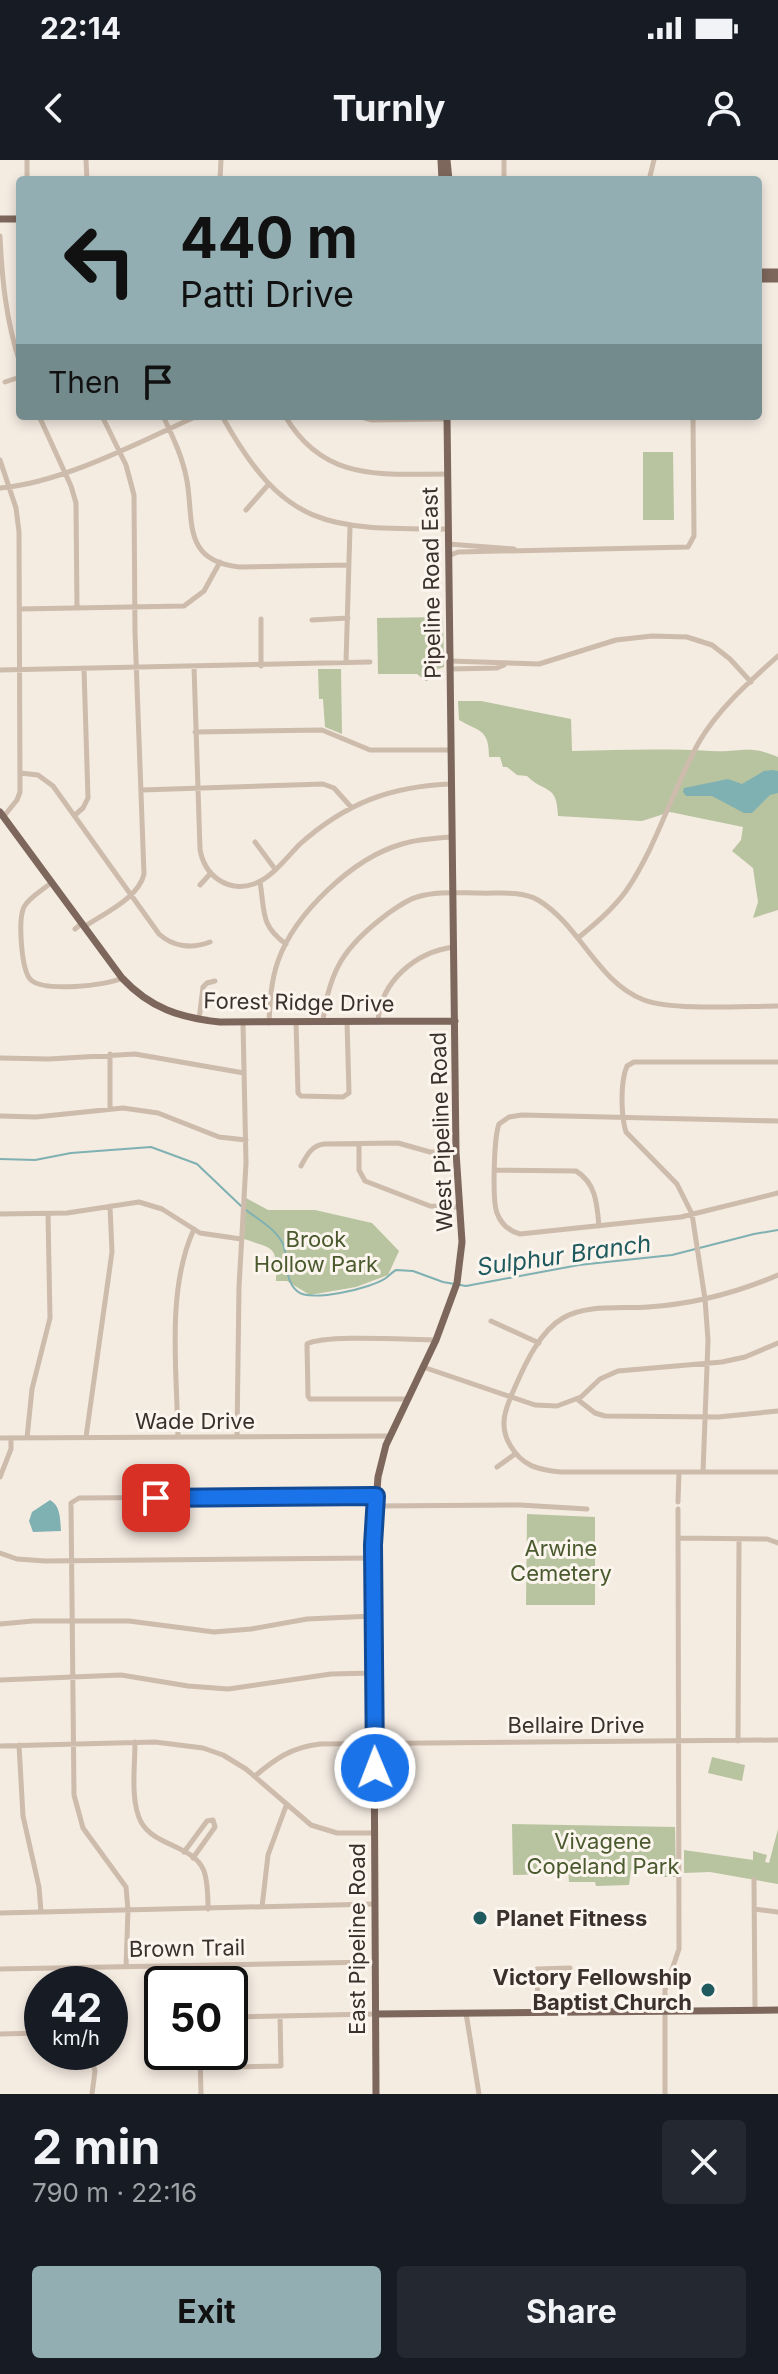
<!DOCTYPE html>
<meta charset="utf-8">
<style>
body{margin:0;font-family:Inter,sans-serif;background:#242831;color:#f1f3f6;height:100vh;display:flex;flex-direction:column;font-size:30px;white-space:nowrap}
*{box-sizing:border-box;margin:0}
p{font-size:26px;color:#9ea1a6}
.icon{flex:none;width:44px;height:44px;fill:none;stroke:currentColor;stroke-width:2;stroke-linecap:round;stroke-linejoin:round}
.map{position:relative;height:1934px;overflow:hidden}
.panel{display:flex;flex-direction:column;background:#171b24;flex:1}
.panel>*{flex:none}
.guide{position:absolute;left:16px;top:16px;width:746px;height:244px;border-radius:8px;box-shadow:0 4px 12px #0003;background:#92aeb2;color:#111;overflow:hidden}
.speed{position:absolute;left:24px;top:1806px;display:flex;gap:16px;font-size:40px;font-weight:700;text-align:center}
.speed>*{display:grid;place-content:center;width:104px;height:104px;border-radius:50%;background:#171b24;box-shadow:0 4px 12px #0003;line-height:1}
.speed small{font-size:20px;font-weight:400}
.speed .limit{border:4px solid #111;border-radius:12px;background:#fff;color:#111}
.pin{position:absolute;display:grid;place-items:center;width:68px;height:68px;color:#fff;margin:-34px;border-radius:16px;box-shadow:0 4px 12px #0006}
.me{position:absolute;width:88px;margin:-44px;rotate:359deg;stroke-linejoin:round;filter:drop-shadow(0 0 6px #0008)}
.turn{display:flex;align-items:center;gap:28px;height:168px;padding:0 32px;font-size:36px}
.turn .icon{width:104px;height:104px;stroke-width:2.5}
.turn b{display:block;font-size:56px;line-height:68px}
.then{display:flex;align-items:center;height:76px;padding:0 32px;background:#0003;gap:16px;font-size:30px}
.round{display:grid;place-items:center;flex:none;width:84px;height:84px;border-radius:8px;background:#242831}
.head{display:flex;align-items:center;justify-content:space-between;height:136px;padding:0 32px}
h1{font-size:48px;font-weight:700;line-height:60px}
.button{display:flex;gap:16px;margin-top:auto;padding:16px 32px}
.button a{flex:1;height:92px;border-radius:8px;background:#92aeb2;color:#111;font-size:32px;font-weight:700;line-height:92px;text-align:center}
.button a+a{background:#242831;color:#f1f3f6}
.status{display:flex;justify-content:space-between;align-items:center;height:56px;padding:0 40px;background:#171b24;direction:ltr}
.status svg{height:22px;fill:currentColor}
header{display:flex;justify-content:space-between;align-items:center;height:104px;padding:0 32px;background:#171b24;font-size:36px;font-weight:700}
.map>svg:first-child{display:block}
</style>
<div class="status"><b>22:14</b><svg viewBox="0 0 49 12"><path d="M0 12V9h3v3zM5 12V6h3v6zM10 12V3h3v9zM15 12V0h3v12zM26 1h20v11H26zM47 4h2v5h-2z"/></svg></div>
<header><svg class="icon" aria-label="back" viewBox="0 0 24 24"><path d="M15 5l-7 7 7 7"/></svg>Turnly<svg class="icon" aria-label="person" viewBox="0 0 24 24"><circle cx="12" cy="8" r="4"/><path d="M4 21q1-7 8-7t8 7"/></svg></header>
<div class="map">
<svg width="778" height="1934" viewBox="0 0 778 1934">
<rect width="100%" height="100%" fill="#f4ebe1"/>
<!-- green -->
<path fill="#b8c4a0" d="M643 292H673L674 360H643Z
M443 457 444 507 438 509 436 517 426 521 417 514H378L377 458Z
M318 509H341L342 574 325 567 323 539H319Z
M458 541H481L571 559 572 591C618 590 665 588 711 591 739 593 749 584 778 597V750L753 758 758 742 753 708 732 691 741 680 743 667 670 652 642 661 558 656C557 623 545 634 527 616L517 615 507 607H503L500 597H489C489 569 480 572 459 560Z
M246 1038 268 1050H315L372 1063 399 1091 388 1115 356 1127 310 1135 287 1121H276C276 1086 277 1090 244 1079Z
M527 1354 595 1357V1445H526Z
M712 1597 745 1605 742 1621 708 1613Z
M512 1664 675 1667 676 1717H649V1710H631L629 1725 596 1726 595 1722H569L568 1707H558L557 1714 513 1715Z
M778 1669V1724L710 1712 684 1713V1690L753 1700V1691L767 1695 765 1702 769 1703Z"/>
<!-- water -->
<path fill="#7fb0b2" d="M773 610 778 611V633L770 635 752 653H744L712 636H686L683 632 684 628 728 619 742 624 764 611Z
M50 1340C61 1346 60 1360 61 1371L33 1372 29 1361 32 1352Z"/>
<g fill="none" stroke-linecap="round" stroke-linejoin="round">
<!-- stream -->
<path stroke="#7fb0b2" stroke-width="2" d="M0 999 35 1000 71 993 151 987 197 1004 241 1046
M246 1050C259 1060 276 1069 283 1084 289 1099 283 1119 297 1131 310 1143 372 1128 386 1118 390 1115 392 1112 396 1110L413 1111 443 1122 466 1126 579 1105 672 1095 754 1074 778 1070"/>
<!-- minor -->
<path stroke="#cdbbac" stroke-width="5" d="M27 0V20
M86 0 87 20
M504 0V20
M220 20 221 0
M649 20 654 0
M0 76C2 119 6 161 20 203
M5 222 20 217
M39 256 71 326 76 343 77 448
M163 256C173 277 183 298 187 321 194 360 182 401 239 407L347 405
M222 256C285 369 326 369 448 369
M285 256C324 322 380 314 447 314
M358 256 372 260 447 259
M0 300 16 348 19 372 20 632 17 640 4 656
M0 328C62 323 140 282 197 256
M246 350 268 325
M448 384 514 389
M448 396 458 392 688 387 694 376 693 256
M20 449 184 446 204 431 220 402
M261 459V506
M312 460 348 458
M450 501 539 504 616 480 652 476 687 477 712 485 730 499 751 522
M346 502 350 367
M194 507 200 689C204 715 227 733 254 724 272 718 287 697 300 684 346 643 391 626 452 624
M450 509 497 508 504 505
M0 510 370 502
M195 572 322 570 370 590H451
M20 613 38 615 53 626 159 774C173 787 192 789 210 782
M142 630 323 624 334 628 351 647
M75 655 83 648 88 638 84 509
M255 682 275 709
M52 722C43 730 29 737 24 747 18 759 21 811 31 820 44 832 106 826 122 818
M260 722C265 752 260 765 286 784
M200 725 210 714
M84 767C103 754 139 738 144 714L135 472 134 335 126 305 102 256
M75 769 81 764
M578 778C595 764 612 750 626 731 657 686 672 630 699 582 718 549 750 521 778 496
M199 860 203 827 207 823 215 821
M323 861C329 810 345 786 386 755 396 748 406 740 417 737 437 731 458 733 478 733 497 734 521 730 538 740 580 765 597 822 644 840 674 851 743 846 778 846
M296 862 298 933 301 936 343 937 349 933 347 862
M378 862C380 822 415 792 454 787
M269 863C270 841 271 821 278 801 295 753 353 698 402 684 418 679 435 678 452 677
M110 894V948
M0 898 49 899 135 894 244 913
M0 956 36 957 123 948 158 953 219 977 246 980
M778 961 522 955 509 957 499 964C494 977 492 1040 497 1053 501 1064 509 1071 520 1074L681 1057 778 1033
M359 984V1010L365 1021 430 1046 460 1047
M301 1006C307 995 311 986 324 984L398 983 430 992H456
M495 1010 576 1011C596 1023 597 1044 599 1066
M0 1054 67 1053 139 1042 162 1049 200 1073 241 1079
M778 1115C736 1133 693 1144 648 1147 621 1149 587 1144 563 1158 540 1171 525 1204 515 1227 506 1247 498 1265 510 1285 522 1306 538 1310 561 1312H778
M491 1161 539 1183
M423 1207 535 1245 557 1246 581 1237 600 1219 618 1211 722 1202 745 1197 778 1183
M407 1239H310L308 1236 307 1184C325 1174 410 1180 436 1180
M577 1239 595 1253 605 1256 718 1257 778 1251
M237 1276 239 1127 246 1003 243 863
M86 1277 112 1092 110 1046
M178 1277C177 1211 166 1130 194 1069
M0 1278 390 1276
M27 1278 32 1229 50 1158 48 1054
M497 1307 515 1294
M703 1312 708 1180 705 1139 692 1054 677 1024 626 972C621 956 620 922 627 906L634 902H778
M0 1317 11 1289V1278
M678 1342 679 1312
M376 1346 520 1345 587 1349
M678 1378 767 1379 778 1383
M0 1393 17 1399 45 1401 373 1398
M0 1464 33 1461H129L214 1472 251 1469 307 1459 373 1456
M0 1520 121 1515 188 1526 228 1529 331 1514 374 1513
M738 1581 739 1379
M135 1582C135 1607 130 1640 141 1662 155 1687 194 1685 204 1711 208 1723 208 1737 208 1749
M19 1585 23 1656 39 1727 41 1752
M0 1586 155 1582 203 1588 223 1595 246 1609 311 1665 337 1673H375
M255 1616C275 1599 292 1587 320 1584L778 1580
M184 1692 207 1661 213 1660 215 1667 193 1698
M754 1720 755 1850
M262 1747 268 1695 286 1646
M754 1749 778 1752
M0 1753 375 1744
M199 1806V1824
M126 1807 128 1750 126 1727 83 1668 74 1635 71 1343 79 1338 376 1336
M86 1808V1824
M0 1809 375 1802
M538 1852 537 1809 570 1808
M466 1853 479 1934
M230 1857 376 1854
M0 1874 42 1873
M90 1892 95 1911 92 1934
M200 1892 201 1934
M229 1892V1907L281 1906 280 1856
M665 1934V1830L679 1789 678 1349"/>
<!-- major -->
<path stroke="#7d675c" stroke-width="7" d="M441 0 442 20
M447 0 449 20
M0 59H20
M758 112H778
M758 119H778
M0 652 122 818C150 848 180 858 220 862L455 861
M376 1854 778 1850
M376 1934 373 1385 378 1317 386 1285 436 1180 457 1123 462 1082 456 992 447 256"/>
</g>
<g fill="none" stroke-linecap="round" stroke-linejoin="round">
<defs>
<path id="route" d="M156 1338 376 1336 373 1385 375 1608"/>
</defs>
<!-- route casing -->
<use href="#route" stroke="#114b97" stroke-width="20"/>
<!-- route -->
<use href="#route" stroke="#1a73e8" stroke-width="14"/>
</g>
<!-- markers -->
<g fill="#1f5a5e" stroke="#fbf5ee" stroke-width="3">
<circle cx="480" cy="1758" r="8"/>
<circle cx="708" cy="1830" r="8"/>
</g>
<g text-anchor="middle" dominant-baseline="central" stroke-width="6" stroke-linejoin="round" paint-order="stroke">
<!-- street labels -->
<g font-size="22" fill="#3b302b" stroke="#fbf5ee">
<text transform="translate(431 423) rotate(-91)">Pipeline Road East</text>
<text transform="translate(299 842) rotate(1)">Forest Ridge Drive</text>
<text transform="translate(441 972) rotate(-92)">West Pipeline Road</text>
<text x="195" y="1261">Wade Drive</text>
<text x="576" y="1565">Bellaire Drive</text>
<text transform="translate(357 1779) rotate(-90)">East Pipeline Road</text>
<text transform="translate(187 1788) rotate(-1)">Brown Trail</text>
</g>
<!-- park labels -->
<g font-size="22" fill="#4a5a2e" stroke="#fbf5ee">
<text x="316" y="1079">Brook<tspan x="316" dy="25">Hollow Park</tspan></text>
<text x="561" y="1388">Arwine<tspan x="561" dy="25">Cemetery</tspan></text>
<text x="603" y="1681">Vivagene<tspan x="603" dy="25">Copeland Park</tspan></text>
</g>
<!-- poi labels -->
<g font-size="22" font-weight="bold" fill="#3b302b" stroke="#fbf5ee" text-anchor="start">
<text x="496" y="1758">Planet Fitness</text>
<text x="692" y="1817" text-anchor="end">Victory Fellowship<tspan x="692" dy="25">Baptist Church</tspan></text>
</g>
<!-- water labels -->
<g font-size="24" font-style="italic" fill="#1f5a5e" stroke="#fbf5ee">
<text transform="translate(564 1095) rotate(-8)">Sulphur Branch</text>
</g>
</g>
</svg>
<div class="speed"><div>42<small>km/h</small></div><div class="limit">50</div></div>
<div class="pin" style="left:156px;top:1338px;background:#d93025"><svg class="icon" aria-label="arrive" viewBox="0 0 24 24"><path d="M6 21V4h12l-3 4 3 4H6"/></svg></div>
<svg class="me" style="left:375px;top:1608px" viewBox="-20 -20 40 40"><circle r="17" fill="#1a73e8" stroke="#fff" stroke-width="3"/><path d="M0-11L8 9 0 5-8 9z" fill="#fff"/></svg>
<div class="guide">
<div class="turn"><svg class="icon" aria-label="left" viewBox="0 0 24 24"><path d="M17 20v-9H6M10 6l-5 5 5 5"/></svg><div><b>440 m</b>Patti Drive</div></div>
<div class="then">Then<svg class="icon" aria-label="arrive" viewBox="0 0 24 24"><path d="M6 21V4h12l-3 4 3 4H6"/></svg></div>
</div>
</div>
<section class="panel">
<div class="head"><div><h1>2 min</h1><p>790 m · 22:16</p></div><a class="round"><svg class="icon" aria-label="close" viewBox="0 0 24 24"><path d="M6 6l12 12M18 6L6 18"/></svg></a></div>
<div class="button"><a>Exit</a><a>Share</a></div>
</section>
